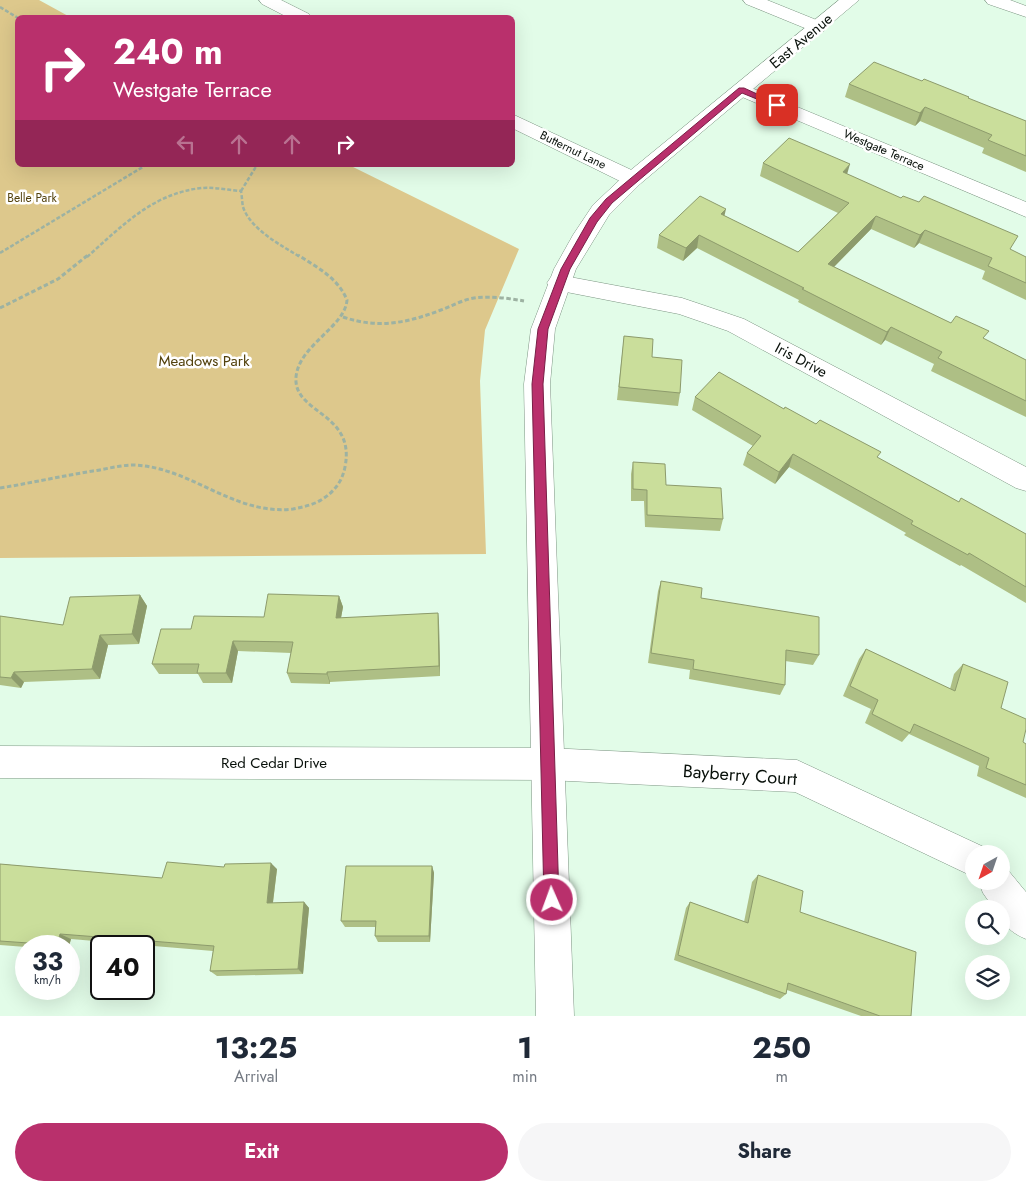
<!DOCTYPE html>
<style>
body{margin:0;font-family:Jost,sans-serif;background:#f6f6f7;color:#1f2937;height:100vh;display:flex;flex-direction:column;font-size:19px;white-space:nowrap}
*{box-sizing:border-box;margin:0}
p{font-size:16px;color:#747a83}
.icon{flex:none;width:28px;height:28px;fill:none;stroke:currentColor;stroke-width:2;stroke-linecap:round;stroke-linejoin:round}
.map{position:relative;height:1016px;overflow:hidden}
.drawer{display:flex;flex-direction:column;background:#fff;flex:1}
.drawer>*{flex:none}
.banner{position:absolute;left:15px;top:15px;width:500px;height:152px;border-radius:8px;box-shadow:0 5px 20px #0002;background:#b9306c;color:#fff;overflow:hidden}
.needle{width:32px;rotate:220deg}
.buttons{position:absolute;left:965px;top:845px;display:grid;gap:10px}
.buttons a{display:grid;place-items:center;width:45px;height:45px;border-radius:50%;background:#fff;box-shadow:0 5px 20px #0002;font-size:25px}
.speed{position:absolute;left:15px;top:935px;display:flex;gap:10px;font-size:25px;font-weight:700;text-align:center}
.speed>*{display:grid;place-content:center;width:65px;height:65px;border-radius:50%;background:#fff;box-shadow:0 5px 20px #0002;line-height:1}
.speed small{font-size:12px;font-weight:400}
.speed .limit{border:2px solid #111;border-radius:8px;background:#fff;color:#111}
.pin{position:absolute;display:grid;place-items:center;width:42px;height:42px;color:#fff;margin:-21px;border-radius:10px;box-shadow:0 2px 8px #0006}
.me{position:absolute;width:55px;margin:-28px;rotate:358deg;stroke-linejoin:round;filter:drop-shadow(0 0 4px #0008)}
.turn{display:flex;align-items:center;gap:18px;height:105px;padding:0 15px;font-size:22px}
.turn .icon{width:65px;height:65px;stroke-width:2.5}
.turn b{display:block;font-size:35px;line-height:42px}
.lanes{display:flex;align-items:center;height:48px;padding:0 15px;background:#0003;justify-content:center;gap:25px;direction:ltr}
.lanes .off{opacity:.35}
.eta{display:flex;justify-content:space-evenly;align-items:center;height:85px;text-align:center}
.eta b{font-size:30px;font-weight:700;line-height:35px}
.action{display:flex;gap:10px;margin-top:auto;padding:10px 15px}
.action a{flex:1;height:58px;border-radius:30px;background:#b9306c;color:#fff;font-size:20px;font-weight:700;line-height:58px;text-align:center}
.action a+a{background:#f6f6f7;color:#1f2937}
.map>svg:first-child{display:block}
</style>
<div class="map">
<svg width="1026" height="1016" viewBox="0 0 1026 1016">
<rect width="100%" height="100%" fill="#e2fce8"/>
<!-- green -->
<path fill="#ddc88c" d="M0 0H39L70 17 18 18V165H349L519 249 485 330 480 381 486 554 0 558Z"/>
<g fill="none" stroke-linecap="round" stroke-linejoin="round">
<defs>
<path id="street" d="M259 0H281L309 14 312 18H289L262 4Z
M743 0H767L824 23 827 27 824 31 818 32 812 31 746 4Z
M985 0H1010L1026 6V17L988 4Z
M742 84 1026 202V217L735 94 732 90 735 86Z
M512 114 640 174 643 179 640 184 633 186 626 184 512 128Z
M559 275 682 298 744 319 1026 467V491L1016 488 728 331 679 314 551 289 547 283 551 277Z
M0 746 548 748 797 760 986 848 989 854H974V877L795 792 548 780 0 778Z
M1001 866 1007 869 1026 892V939C1012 933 1001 925 1001 909H994L983 893 978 881H1001Z"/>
<path id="secondary" d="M839 0H859L640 184 609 215 576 269 555 329 550 384 574 1016H536L524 384 531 329 554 269 573 235 593 205 626 174Z"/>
</defs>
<!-- street casing -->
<use href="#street" stroke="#7d9583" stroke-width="1"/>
<!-- secondary casing -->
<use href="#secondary" stroke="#7d9583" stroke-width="1"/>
<!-- path-far1 -->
<path stroke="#9db2a2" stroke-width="2.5" stroke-dasharray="4 2" stroke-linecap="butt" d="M0 7 18 18
M241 191 257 165
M0 253 146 165
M87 257C122 226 153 193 202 188 215 187 228 190 241 191 242 196 242 202 243 207 251 230 281 245 300 257"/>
<!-- path -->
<path stroke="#9db2a2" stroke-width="3" stroke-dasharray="4.5 2.5" stroke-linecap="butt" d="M0 308 58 279 88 255
M343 317C378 329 407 323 441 310 452 306 462 300 474 298 490 296 508 298 524 301
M0 488C31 483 62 476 93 471 107 469 120 465 134 465 191 467 234 516 293 509 303 507 313 505 321 500 334 492 342 482 345 467 356 412 293 414 296 377 299 345 345 327 347 300 338 278 318 268 298 255"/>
<!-- street -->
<use href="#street" fill="#fff" fill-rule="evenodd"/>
<!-- secondary -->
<use href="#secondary" fill="#fff" fill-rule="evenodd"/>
</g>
<!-- wall -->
<path fill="#aebf85" d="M922 81 969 97 968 99 1026 121V172L982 153 984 148 920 121 915 126 845 97 849 84Z
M763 163 847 174 1026 257V300L982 279 985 271 919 243 914 248 871 229 834 267 984 339 1026 360V417L931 371 934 364 885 340 881 345 798 302 799 300 697 248 683 261 657 248 659 235 725 216 798 252 838 213 760 176Z
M624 336 652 357 680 393 678 406 617 400Z
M695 397 784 409 959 502 1026 534V603L961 565 960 566 904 535 906 533 789 467 775 484 743 465 747 453 753 446 692 410Z
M633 462 666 485 723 519 720 531 645 527 644 501H631V474Z
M661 581 701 598 819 655 813 665 785 661V685L780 695 689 679 690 670 648 663 658 591Z
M140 595 147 606 139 644 108 645 100 679 24 682 21 688 0 685V616L63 625Z
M339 596 343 607 341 618 438 613 439 623 440 676 330 682V684L291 683 287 673 291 653 238 651 232 683H203L198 674H159L152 664 264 617Z
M866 649 950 689 954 674 963 664 1001 708 1023 742 1026 744V798L977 776 979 766 909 734 902 742 865 723 871 709 843 696 859 659Z
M0 864 162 878 224 867 277 869 273 903 304 902 309 908 303 974 217 976 210 971 213 951 71 939 69 946H26V947L0 945Z
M432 866 434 873 430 942H378L375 936V927H345L341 921Z
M758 875 800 912 911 1016H861L787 990 786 994 780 999 674 960 686 908 690 902 744 922 752 882Z"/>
<!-- shaded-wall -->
<path fill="#8d9b6c" d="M925 107 920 121 915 126 920 113Z
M850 164 846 178 843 172Z
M726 209 723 222 721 214Z
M876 216 871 229 824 277 828 264Z
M925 230 919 243 914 248 920 235Z
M699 235 697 248 683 261 686 248Z
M891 327 885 340 881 345 887 332Z
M793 454 789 467 775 484 779 472Z
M140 595 147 606 139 644 132 634Z
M339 596 343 607 339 628 336 618Z
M438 613 439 623 440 676 439 666Z
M100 635 108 645 100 679 92 669Z
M233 641 238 651 232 683 226 673Z
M14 672 24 682 21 688 11 678Z
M327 672 330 682V684L327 674Z
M271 863 277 869 272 909 267 903Z
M432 866 434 873 430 942 429 936Z
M304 902 309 908 303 974 298 969Z
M60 934 71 939 69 946H60L57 945Z"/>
<!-- building -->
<path fill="#cade9b" stroke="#8d9b6c" d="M874 62 922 81 924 79 969 97 968 98 1026 121V156L988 140 992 135 925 107 920 113 849 84Z
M789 138 850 164 843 172 901 198 903 196 919 202 924 196 1018 236 1010 249 1026 257V283L988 266 992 258 925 230 920 235 876 216 828 264 951 323 956 316 989 331 983 338 1026 360V401L938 358 942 352 891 327 887 332 802 289 804 288 699 235 686 248 659 235 700 196 726 209 721 214 798 252 849 203 763 163Z
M624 336 653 339 652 357 682 360 680 393 619 387Z
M719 372 784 409 785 407 816 424 820 420 881 452 877 457 959 502 961 498 1026 534V587L969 553 968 555 911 524 913 521 793 454 779 472 747 453 761 436 695 397Z
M633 462 665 464 666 485 721 488 723 519 647 515V490L633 489Z
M661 581 702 588 701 598 819 617V655L786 650 785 685 693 669 694 660 651 653Z
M268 594 339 596 336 618 438 613 439 666 327 672V674L287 673 293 642 233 641 226 673H197L199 664H152L161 629H191L194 616 264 617Z
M140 595 132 634 100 635 92 669 14 672 11 678 0 677V616L63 625 70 597Z
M866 649 955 691 963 664 1008 682 1001 708 1026 719V729L1023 742 1026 744V785L986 768 989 758 914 724 910 733 872 714 878 700 850 686Z
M167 862 224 867 225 864 271 863 267 903 304 902 298 969 210 971 214 946 60 934 57 945 0 941V864L162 878Z
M346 866H432L429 936H375L376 921H341Z
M758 875 803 891 800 912 916 952 911 1016H880L788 983 786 994 678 955 690 902 748 923Z"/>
<!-- route -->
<path fill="#b9306c" stroke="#781f46" d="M739 88H744L781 105 774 106 742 93 612 203 597 222 570 269 548 329 543 384 559 900 557 905 552 907 547 905 544 900 532 384 538 329 561 269 590 218 606 199Z"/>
<g text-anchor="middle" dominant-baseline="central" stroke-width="5" stroke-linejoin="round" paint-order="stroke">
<!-- far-street labels -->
<g font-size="12" fill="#08100a" stroke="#fff">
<text transform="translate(573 150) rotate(26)">Butternut Lane</text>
<text transform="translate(884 150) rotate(23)">Westgate Terrace</text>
</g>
<!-- far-park labels -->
<g font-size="12" fill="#53420d" stroke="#fff">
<text x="32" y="198">Belle Park</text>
</g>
<!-- street labels -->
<g font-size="15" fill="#08100a" stroke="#fff">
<text transform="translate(801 41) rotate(-40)">East Avenue</text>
<text transform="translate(801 360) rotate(28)">Iris Drive</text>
<text x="274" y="763">Red Cedar Drive</text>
</g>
<!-- park labels -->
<g font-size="15" fill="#53420d" stroke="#fff">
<text x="204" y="361">Meadows Park</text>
</g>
<!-- near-street labels -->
<g font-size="18" fill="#08100a" stroke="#fff">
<text transform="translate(740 775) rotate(4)">Bayberry Court</text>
</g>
</g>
</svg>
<div class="buttons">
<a><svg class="needle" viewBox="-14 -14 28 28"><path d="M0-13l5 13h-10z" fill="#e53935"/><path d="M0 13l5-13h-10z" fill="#747a83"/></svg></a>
<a><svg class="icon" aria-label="search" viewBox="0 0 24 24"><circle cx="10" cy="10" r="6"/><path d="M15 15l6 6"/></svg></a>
<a><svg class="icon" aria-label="layers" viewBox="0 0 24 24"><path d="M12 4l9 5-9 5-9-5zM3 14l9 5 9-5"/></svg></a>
</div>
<div class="speed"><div>33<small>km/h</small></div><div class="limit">40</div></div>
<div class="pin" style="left:777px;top:105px;background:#d93025"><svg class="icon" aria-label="arrive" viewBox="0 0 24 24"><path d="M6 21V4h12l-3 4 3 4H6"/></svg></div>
<svg class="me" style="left:552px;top:900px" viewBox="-20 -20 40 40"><circle r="17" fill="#b9306c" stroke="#fff" stroke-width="3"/><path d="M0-11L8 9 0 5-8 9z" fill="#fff"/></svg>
<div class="banner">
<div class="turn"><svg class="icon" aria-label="right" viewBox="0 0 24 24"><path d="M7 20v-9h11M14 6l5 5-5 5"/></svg><div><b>240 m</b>Westgate Terrace</div></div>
<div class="lanes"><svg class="icon off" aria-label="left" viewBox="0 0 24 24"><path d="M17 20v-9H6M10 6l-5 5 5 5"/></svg><svg class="icon off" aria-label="ahead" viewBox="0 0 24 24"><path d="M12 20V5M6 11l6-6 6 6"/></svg><svg class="icon off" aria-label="ahead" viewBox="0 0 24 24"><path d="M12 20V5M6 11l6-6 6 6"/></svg><svg class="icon" aria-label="right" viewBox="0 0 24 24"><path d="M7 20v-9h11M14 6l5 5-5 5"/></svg></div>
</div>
</div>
<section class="drawer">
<div class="eta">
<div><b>13:25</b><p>Arrival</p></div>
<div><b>1</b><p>min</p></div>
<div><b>250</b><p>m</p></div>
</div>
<div class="action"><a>Exit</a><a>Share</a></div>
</section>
